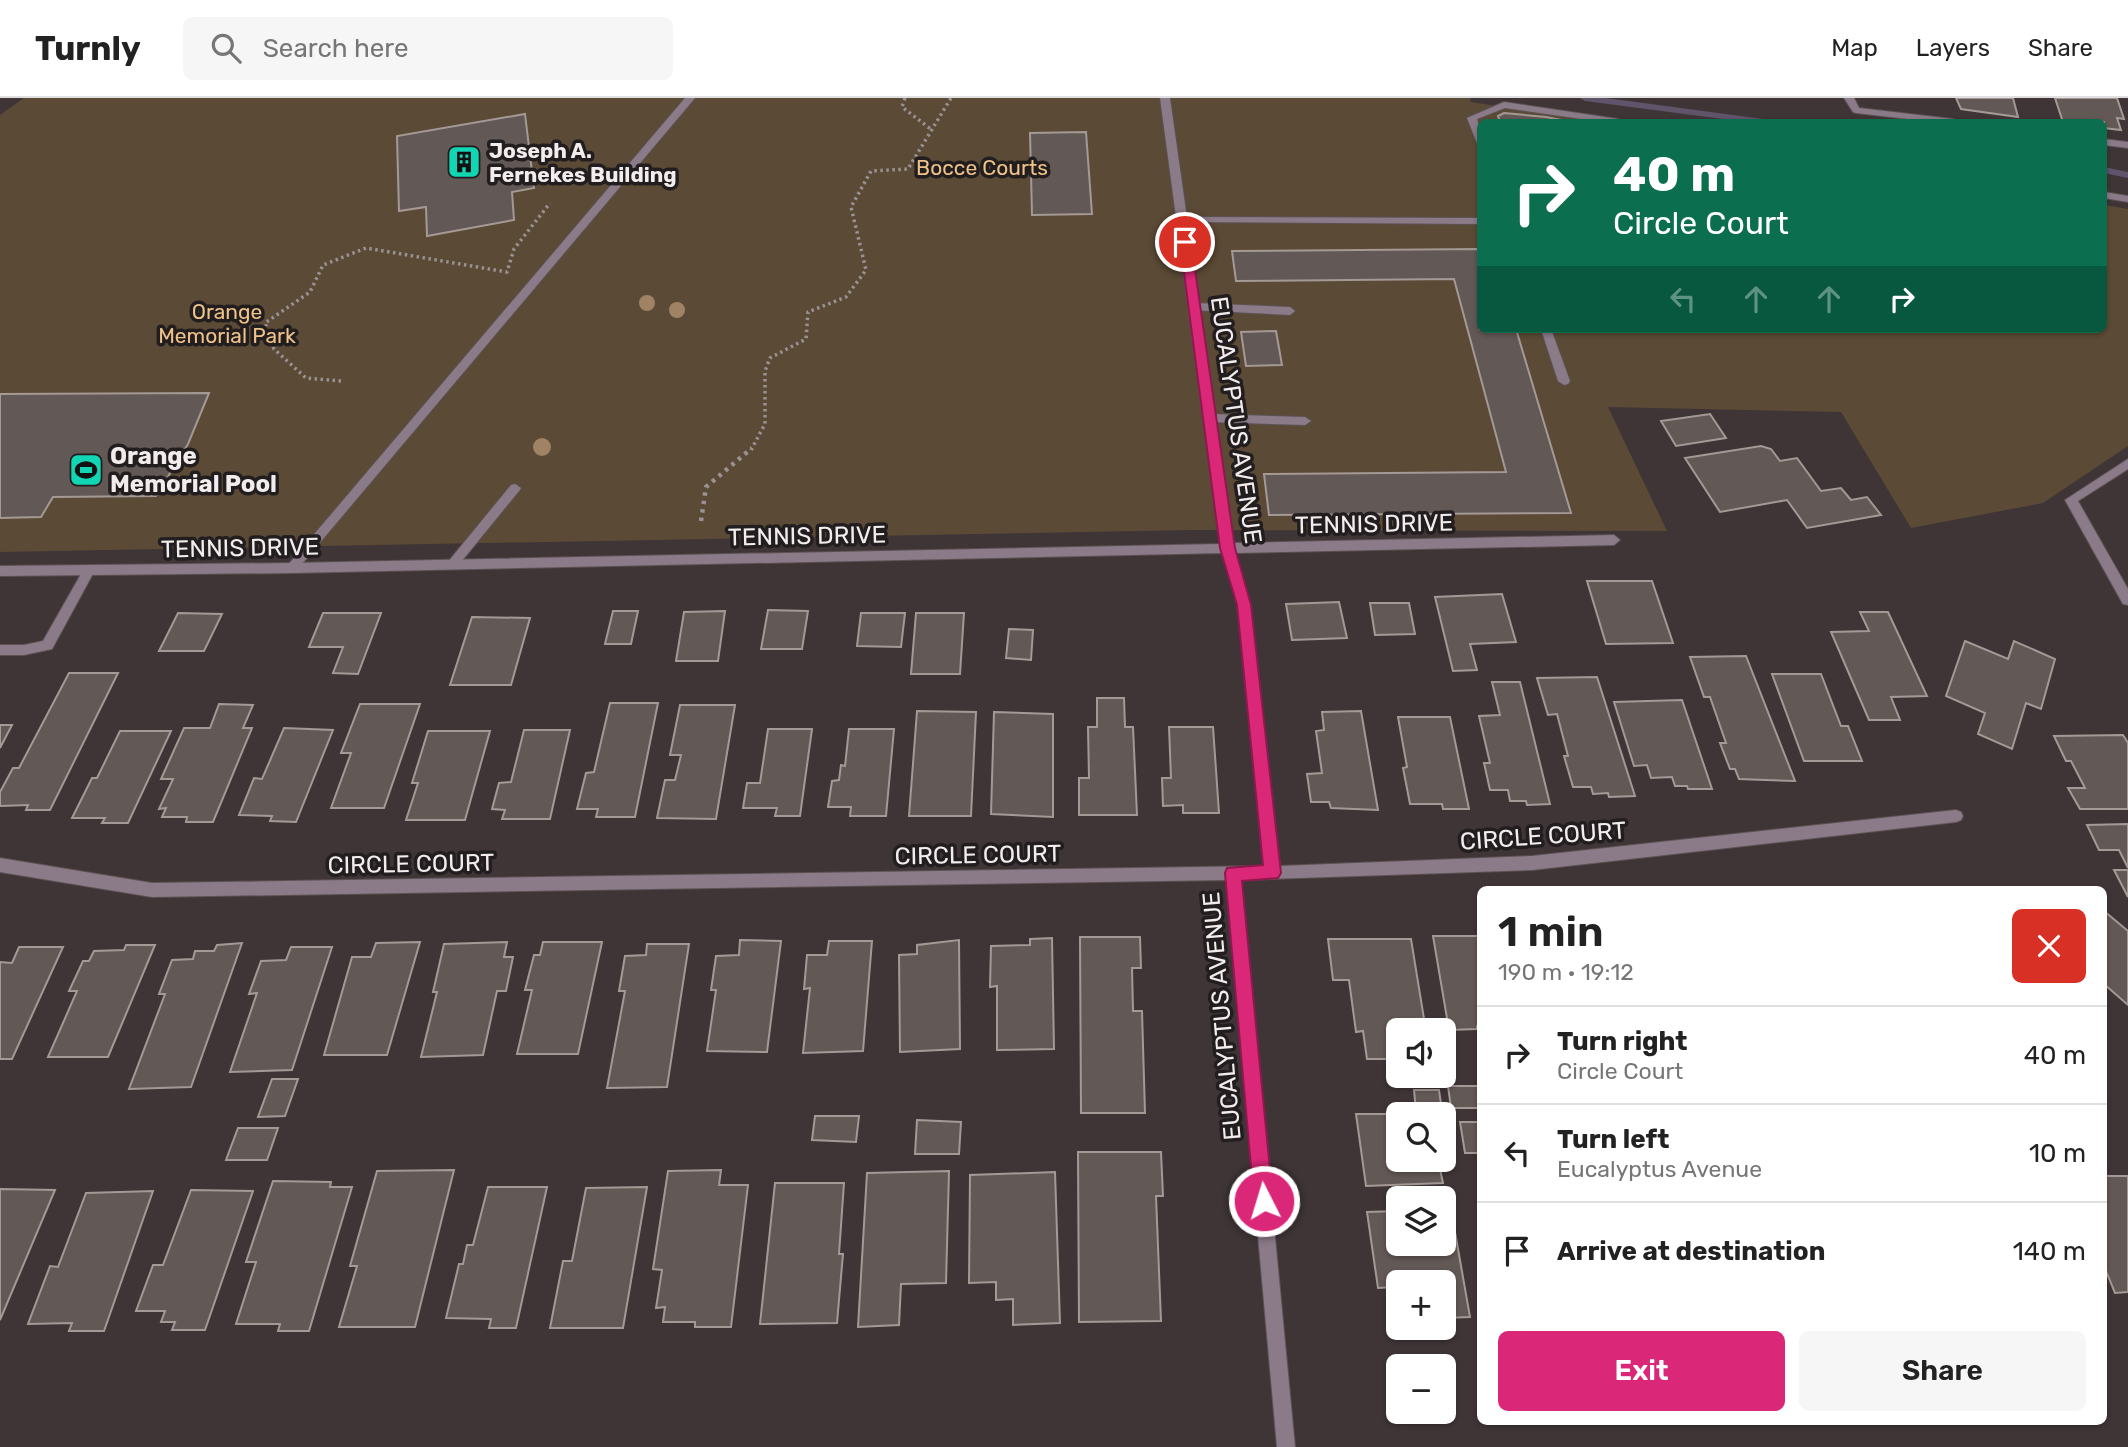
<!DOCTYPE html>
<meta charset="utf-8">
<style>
body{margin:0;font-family:Rubik,sans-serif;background:#f6f6f6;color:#222;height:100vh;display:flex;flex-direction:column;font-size:26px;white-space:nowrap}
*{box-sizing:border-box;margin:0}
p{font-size:23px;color:#767676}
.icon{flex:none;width:38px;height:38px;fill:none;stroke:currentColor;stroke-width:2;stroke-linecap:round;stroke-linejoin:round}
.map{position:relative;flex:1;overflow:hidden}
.details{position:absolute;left:1477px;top:788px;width:630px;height:539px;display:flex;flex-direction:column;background:#fff;border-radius:10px;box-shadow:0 2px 5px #0004}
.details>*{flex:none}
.banner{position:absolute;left:1477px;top:21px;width:630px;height:214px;border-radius:10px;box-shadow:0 2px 5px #0004;background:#0b6e4f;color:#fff;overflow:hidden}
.tools{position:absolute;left:1386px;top:920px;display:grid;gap:14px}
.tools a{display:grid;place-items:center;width:70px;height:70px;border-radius:10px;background:#fff;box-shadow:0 2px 5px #0004;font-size:35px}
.pin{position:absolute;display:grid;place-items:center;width:60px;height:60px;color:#fff;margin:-30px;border:4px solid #fff;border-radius:50%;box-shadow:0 2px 7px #0007}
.me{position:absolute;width:77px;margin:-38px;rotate:355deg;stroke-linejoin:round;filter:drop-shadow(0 0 5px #0008)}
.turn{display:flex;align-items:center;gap:24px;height:147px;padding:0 21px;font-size:32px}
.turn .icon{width:91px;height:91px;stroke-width:2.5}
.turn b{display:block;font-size:49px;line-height:60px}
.lanes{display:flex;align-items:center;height:66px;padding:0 21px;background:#0003;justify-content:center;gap:35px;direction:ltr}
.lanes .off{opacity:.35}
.round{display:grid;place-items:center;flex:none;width:74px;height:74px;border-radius:10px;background:#f6f6f6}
.overview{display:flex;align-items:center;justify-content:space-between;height:119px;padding:0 21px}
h1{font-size:42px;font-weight:600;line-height:52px}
.button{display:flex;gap:14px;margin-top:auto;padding:14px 21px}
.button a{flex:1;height:80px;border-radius:10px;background:#db2777;color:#fff;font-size:28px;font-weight:600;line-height:80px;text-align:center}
.button a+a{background:#f6f6f6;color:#222}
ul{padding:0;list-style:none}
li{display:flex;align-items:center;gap:21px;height:98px;padding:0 21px;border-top:2px solid #e0e0e0}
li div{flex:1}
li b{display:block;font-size:26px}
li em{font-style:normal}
header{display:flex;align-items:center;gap:42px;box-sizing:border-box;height:98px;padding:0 35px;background:#fff;border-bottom:2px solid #e0e0e0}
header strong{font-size:33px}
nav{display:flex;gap:38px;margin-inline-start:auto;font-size:24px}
.search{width:490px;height:63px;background:#f6f6f6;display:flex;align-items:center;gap:18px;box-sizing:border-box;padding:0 24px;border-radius:10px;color:#767676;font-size:26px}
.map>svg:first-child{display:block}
</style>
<header>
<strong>Turnly</strong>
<div class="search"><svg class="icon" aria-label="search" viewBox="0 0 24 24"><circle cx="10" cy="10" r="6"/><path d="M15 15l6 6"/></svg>Search here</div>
<nav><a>Map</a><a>Layers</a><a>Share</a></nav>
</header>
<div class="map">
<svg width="2128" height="1349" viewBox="0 0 2128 1349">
<rect width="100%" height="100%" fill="#3f3537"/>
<!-- green -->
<path fill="#5b4a35" d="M24 0H1470L1471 4 1596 24H1480V231H2104V107L2128 111V348L2043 405 1911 430 1841 314 1608 309 1667 433 1193 432 0 454V17Z"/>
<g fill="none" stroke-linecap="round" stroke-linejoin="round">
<!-- stream -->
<path fill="#5f546a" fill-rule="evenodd" d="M1580 0H1606L1763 21 1768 24H1746L1585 3Z
M2104 69 2128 74V80L2104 75Z"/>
</g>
<!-- building -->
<path fill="#625855" stroke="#a49995" stroke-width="2" d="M1956 0H2013L2018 19 1961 11Z
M2055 0H2117L2124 21 2117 20 2121 32 2104 30V24H2063Z
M1504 15 1546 19 1572 24H1500L1498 18Z
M525 16 534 90 512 94 514 122 427 138 426 109 399 113 397 38Z
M1086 34 1092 116 1032 117 1030 35Z
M1480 151V231H1516L1571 415 1269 417 1264 376 1506 374 1454 181 1236 183 1232 153Z
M1276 233 1282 267 1246 268 1241 234Z
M209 295 188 346 156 398 53 399 41 419 0 420V296Z
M1710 316 1726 340 1676 348 1661 323Z
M1761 348 1771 351 1780 363 1797 360 1821 393 1841 390 1851 402 1867 399 1881 417 1807 430 1787 402 1720 414 1685 360Z
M1587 483H1652L1673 545 1606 546Z
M1502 496 1516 544 1470 546 1477 572 1453 573 1435 499Z
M1339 504 1347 540 1292 542 1286 506Z
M1370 505H1409L1415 536 1375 537Z
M768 512 808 513 802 551H761Z
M613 513H638L631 546H605Z
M725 513 718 563H676L684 514Z
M1860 514H1888L1927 598 1891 599 1900 622H1869L1831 534 1869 533Z
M178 515 222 516 204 553H159Z
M323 515H381L358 576 333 575 343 549H309Z
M861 515H905L901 549 857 548Z
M916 515H964L960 576H911Z
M472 519 530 520 511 587H450Z
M1009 531 1033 532 1031 562 1006 560Z
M1965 543 2008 561 2014 543 2055 561 2041 611 2026 605 2012 651 1978 636 1985 615 1946 598Z
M1746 558 1795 683 1739 681 1735 671H1730L1720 645H1726L1710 599H1704L1690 559Z
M69 575H118L50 712H26L28 707 0 708V694L13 670H19Z
M1772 576H1821L1841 628H1848L1862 663H1804Z
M1597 579 1635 698 1609 699 1608 695 1593 696 1591 689H1573L1564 658H1568L1557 616 1548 617 1537 580Z
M1492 584H1520L1550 706 1527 707 1526 703H1510L1508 692H1490L1484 665H1490L1479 618 1500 617Z
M1097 600H1124L1125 629H1133L1137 717H1079V680H1089L1088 629H1097Z
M1682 602 1712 691H1688L1687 688H1675L1672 679 1651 680 1647 667 1634 668 1614 604Z
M610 605H658L635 719H596L598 711H577L586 675 594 674Z
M219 606 253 607 243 630H252L213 724H186L187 719H162L166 710 159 711 173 681H161L184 630H210Z
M360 606H420L384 710H331L351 655H341Z
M680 607H735L716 721 657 720 665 682H675L681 657H670Z
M917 613 976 614 971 718H909Z
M1361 613 1378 712 1331 710 1329 704H1311L1307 676 1322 675 1316 633 1324 632 1322 614Z
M994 614 1053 616V719L991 716Z
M1398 619H1450L1469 711H1443L1442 706H1410L1403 670 1407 669Z
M0 627H12L0 650Z
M1169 629H1213L1219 715H1183V707L1163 708 1162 680H1171Z
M284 630 333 632 296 724 270 723 272 718 239 717 254 680 262 681Z
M768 631H812L800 718H775L777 710H743L747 685H760Z
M849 631H894L886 718H850L851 709H828L832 683 839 682 841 667 845 668Z
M524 632H570L550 721H502L505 712 492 711 499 685 511 684Z
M120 633H171L128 725H102L105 720H72L92 680H97Z
M428 633H490L465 722H406L418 685H412Z
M2123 637 2128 645V711H2080L2068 690H2085L2071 663H2066L2054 638Z
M2128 726V770L2119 752H2099L2087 727Z
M2114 772H2128V799Z
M2104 813 2128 833V907L2104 886Z
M1433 838H1480V928H1477V931L1449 932Z
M1080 839H1140L1141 870H1132L1133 913H1142L1145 1015H1081Z
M1052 840 1054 951 997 952V888L990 889 991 848 1030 847V841Z
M1328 841H1411L1426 933H1398V961H1367L1363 933 1356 934 1349 882H1333Z
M740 842 781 843 767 954 707 953 716 892H711L716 858 739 857Z
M959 842 960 951 900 954 899 857 917 856V847Z
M829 843H872L863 953 803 955 810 890 804 891 807 857H827Z
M420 844 387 957H324L352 859H371L376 845Z
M507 844 504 859H513L506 893H497L483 957 421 959 437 894H433L444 846Z
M543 844H602L578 956H517L532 892H525L534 857H540Z
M242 845 191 989 129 991 165 896H159L172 862 193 861 195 853H214L217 847Z
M647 846H689L667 989 607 990 625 893H619L625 858 646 857Z
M126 847H155L108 959H48L77 893H69L83 863H89L94 853 124 852Z
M19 849H63L12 961H0V864L12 865Z
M291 849H332L292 972 230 974 257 895 249 896 261 863 286 862Z
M272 981H298L285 1018 258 1019Z
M1448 988H1480V1010H1451Z
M1414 992H1439L1442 1013H1416Z
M1356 1016H1392L1395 1040H1398V1062H1438L1443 1085 1366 1088Z
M815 1018H859L856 1044 812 1042Z
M917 1022 961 1024 959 1056H915Z
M1460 1024H1480V1055H1465Z
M238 1030H278L267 1062H226Z
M1078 1054H1161L1163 1098H1156L1161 1223 1079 1224Z
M454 1072 415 1229H339L357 1168H350L377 1073Z
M721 1072 719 1087H748L731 1229H695V1224H663L665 1209 656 1210 662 1172 653 1171 668 1073Z
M949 1073 946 1185 901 1186 899 1227 858 1229 867 1075Z
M1055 1074 1060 1225 1013 1227V1201L996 1202V1184L969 1185 970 1077Z
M2104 1078H2128V1194L2115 1195 2104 1168Z
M273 1083 331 1084 330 1089H352L309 1233H278L280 1226H236L256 1164H246Z
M775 1085H844L839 1156H843L837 1225 760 1226Z
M488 1089H547L516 1230H489L491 1221 446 1220 459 1166H463L467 1147H473Z
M647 1089 623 1230H550L563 1163H572L586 1090Z
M0 1091 55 1092 0 1222Z
M191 1092 253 1093 205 1232H172L175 1224H161L165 1213H136L153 1167H163Z
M153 1093 104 1233H69L72 1225 28 1226 50 1168 58 1169 86 1095Z
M1444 1111H1451L1470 1219 1444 1220V1185H1398V1204L1396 1189 1378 1190 1367 1114 1398 1113V1146H1444Z"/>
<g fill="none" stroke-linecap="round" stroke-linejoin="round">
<defs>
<path id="service" d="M685 0H695L296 473H288L286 470 288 467Z
M1504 4 1618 21 1623 24H1602L1505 10 1477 21 1480 31V46L1477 45 1467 20Z
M2104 94 2128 98V104L2104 100Z
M1182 119 1480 120V126L1178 124V120Z
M1195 205 1290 209 1295 213 1290 217 1191 212 1190 209Z
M1541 231H1551L1570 283 1568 286 1564 287 1558 283Z
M1210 316 1305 319 1311 323 1305 327 1210 324 1204 320Z
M2128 361V371L2078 403 2128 491V507L2123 506 2065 402Z
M515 386 521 390 519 393 456 470H448L446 467 448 464 511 387Z
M89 467 95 472 52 551 24 557H0V547H24L43 543 85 469Z"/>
<path id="minor" d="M1160 0H1170L1233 445 1614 437 1620 442 1614 447 1235 455 1250 507 1280 768 1532 758 1956 712 1961 714 1963 718 1961 722 1956 724 1532 772 1241 782 1295 1349H1277L1226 782 152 799 0 774V760L152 785 1265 768 1238 507 1222 455 292 475 0 478V468L292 465 1220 446Z
M1844 0H1854L1859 10 1953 21 1958 24H1934L1856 15 1853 14Z
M2104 41 2128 44V50L2104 47Z"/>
</defs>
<!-- service casing -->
<use href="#service" stroke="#5c5254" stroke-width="2"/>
<!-- minor casing -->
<use href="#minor" stroke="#5c5254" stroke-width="2"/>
<!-- path-far1 -->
<path stroke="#999192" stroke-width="3.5" stroke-dasharray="2.5 3.5" stroke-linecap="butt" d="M905 0 902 9 932 32
M341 283 306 280 274 251 265 225 310 194 323 167 366 150 507 174 514 151 550 105
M751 352 765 326V273L770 260 806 241 808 214 846 199 866 172 851 109 871 73 908 71 951 0"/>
<!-- path -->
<path stroke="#999192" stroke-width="4.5" stroke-dasharray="3.5 5" stroke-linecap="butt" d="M701 423 706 389 752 350"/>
<!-- service -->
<use href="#service" fill="#8b7b88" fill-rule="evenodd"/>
<!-- minor -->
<use href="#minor" fill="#8b7b88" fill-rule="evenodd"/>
</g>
<!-- trees -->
<g fill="#9f8364">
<circle cx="647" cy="205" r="8"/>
<circle cx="677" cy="212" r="8"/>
<circle cx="542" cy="349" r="9"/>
</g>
<!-- route -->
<path fill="#db2777" stroke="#8e194d" stroke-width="2" d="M1185 140 1191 144 1235 450 1251 507 1281 775 1278 780 1242 783 1273 1103 1270 1110 1264 1113 1257 1110 1254 1103 1225 775 1227 770 1263 767 1237 507 1220 450 1180 144Z"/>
<!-- icons -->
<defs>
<symbol id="building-square" viewBox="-11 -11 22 22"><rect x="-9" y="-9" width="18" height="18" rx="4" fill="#12d5b4" stroke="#221e1f"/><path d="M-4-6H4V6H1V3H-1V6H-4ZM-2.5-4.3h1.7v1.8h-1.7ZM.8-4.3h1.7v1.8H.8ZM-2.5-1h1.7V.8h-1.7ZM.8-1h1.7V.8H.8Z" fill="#111"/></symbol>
<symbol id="stadium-square" viewBox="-11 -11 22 22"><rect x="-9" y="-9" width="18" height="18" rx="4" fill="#12d5b4" stroke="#221e1f"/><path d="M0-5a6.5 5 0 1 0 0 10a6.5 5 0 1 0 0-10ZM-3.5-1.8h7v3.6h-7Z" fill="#111"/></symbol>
</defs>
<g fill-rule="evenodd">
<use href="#building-square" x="445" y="45" width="38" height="38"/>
<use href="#stadium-square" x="67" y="353" width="38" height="38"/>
</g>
<g text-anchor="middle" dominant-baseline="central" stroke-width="7" stroke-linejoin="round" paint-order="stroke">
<!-- far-poi labels -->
<g font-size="21" font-weight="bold" fill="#f3eced" stroke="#221e1f" text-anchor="start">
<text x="489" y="52">Joseph A.<tspan x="489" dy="24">Fernekes Building</tspan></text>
</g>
<!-- far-park labels -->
<g font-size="21" fill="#eec288" stroke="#221e1f">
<text x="982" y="69">Bocce Courts</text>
<text x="227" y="213">Orange<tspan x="227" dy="24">Memorial Park</tspan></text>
</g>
<!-- street labels -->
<g font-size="24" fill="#f3eced" stroke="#221e1f">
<text transform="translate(1236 322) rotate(82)">EUCALYPTUS AVENUE</text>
<text transform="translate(1374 426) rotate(-1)">TENNIS DRIVE</text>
<text transform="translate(807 438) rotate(-1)">TENNIS DRIVE</text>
<text transform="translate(240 450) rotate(-1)">TENNIS DRIVE</text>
<text transform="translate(1543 738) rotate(-4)">CIRCLE COURT</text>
<text transform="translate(978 757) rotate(-1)">CIRCLE COURT</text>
<text transform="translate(411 766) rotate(-1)">CIRCLE COURT</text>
<text transform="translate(1222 918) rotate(-95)">EUCALYPTUS AVENUE</text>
</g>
<!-- poi labels -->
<g font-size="24" font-weight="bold" fill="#f3eced" stroke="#221e1f" text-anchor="start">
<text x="110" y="358">Orange<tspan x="110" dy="28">Memorial Pool</tspan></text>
</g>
</g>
</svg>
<div class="tools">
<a><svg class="icon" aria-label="sound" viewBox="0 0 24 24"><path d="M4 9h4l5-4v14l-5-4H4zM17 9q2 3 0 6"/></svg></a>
<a><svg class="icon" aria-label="search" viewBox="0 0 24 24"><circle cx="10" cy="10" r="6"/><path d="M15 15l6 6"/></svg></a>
<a><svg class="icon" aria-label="layers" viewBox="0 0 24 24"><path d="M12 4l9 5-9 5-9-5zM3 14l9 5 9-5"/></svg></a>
<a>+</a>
<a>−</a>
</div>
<div class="pin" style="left:1185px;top:144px;background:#d93025"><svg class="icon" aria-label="arrive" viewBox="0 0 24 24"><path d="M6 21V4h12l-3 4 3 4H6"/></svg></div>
<svg class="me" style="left:1264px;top:1103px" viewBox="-20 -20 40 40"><circle r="17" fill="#db2777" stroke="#fff" stroke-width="3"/><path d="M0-11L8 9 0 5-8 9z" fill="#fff"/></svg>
<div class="banner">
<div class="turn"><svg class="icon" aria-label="right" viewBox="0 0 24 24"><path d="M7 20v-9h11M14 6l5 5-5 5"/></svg><div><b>40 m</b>Circle Court</div></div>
<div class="lanes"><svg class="icon off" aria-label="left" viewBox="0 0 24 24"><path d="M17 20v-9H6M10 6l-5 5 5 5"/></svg><svg class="icon off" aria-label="ahead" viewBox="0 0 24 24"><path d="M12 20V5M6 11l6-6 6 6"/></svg><svg class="icon off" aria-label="ahead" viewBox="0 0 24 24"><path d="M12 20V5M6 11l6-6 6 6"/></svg><svg class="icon" aria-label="right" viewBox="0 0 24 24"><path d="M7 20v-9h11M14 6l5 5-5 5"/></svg></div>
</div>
<section class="details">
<div class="overview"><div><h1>1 min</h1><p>190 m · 19:12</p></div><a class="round" style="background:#d93025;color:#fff"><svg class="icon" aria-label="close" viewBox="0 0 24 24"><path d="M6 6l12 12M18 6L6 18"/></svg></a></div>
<ul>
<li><svg class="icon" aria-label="right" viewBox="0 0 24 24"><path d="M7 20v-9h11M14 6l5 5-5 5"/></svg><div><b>Turn right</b><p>Circle Court</p></div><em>40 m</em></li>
<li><svg class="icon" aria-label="left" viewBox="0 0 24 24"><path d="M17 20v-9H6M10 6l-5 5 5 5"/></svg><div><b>Turn left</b><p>Eucalyptus Avenue</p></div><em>10 m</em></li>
<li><svg class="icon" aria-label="arrive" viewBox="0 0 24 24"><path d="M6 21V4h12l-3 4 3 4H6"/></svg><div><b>Arrive at destination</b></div><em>140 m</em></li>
</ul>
<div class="button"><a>Exit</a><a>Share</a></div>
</section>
</div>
